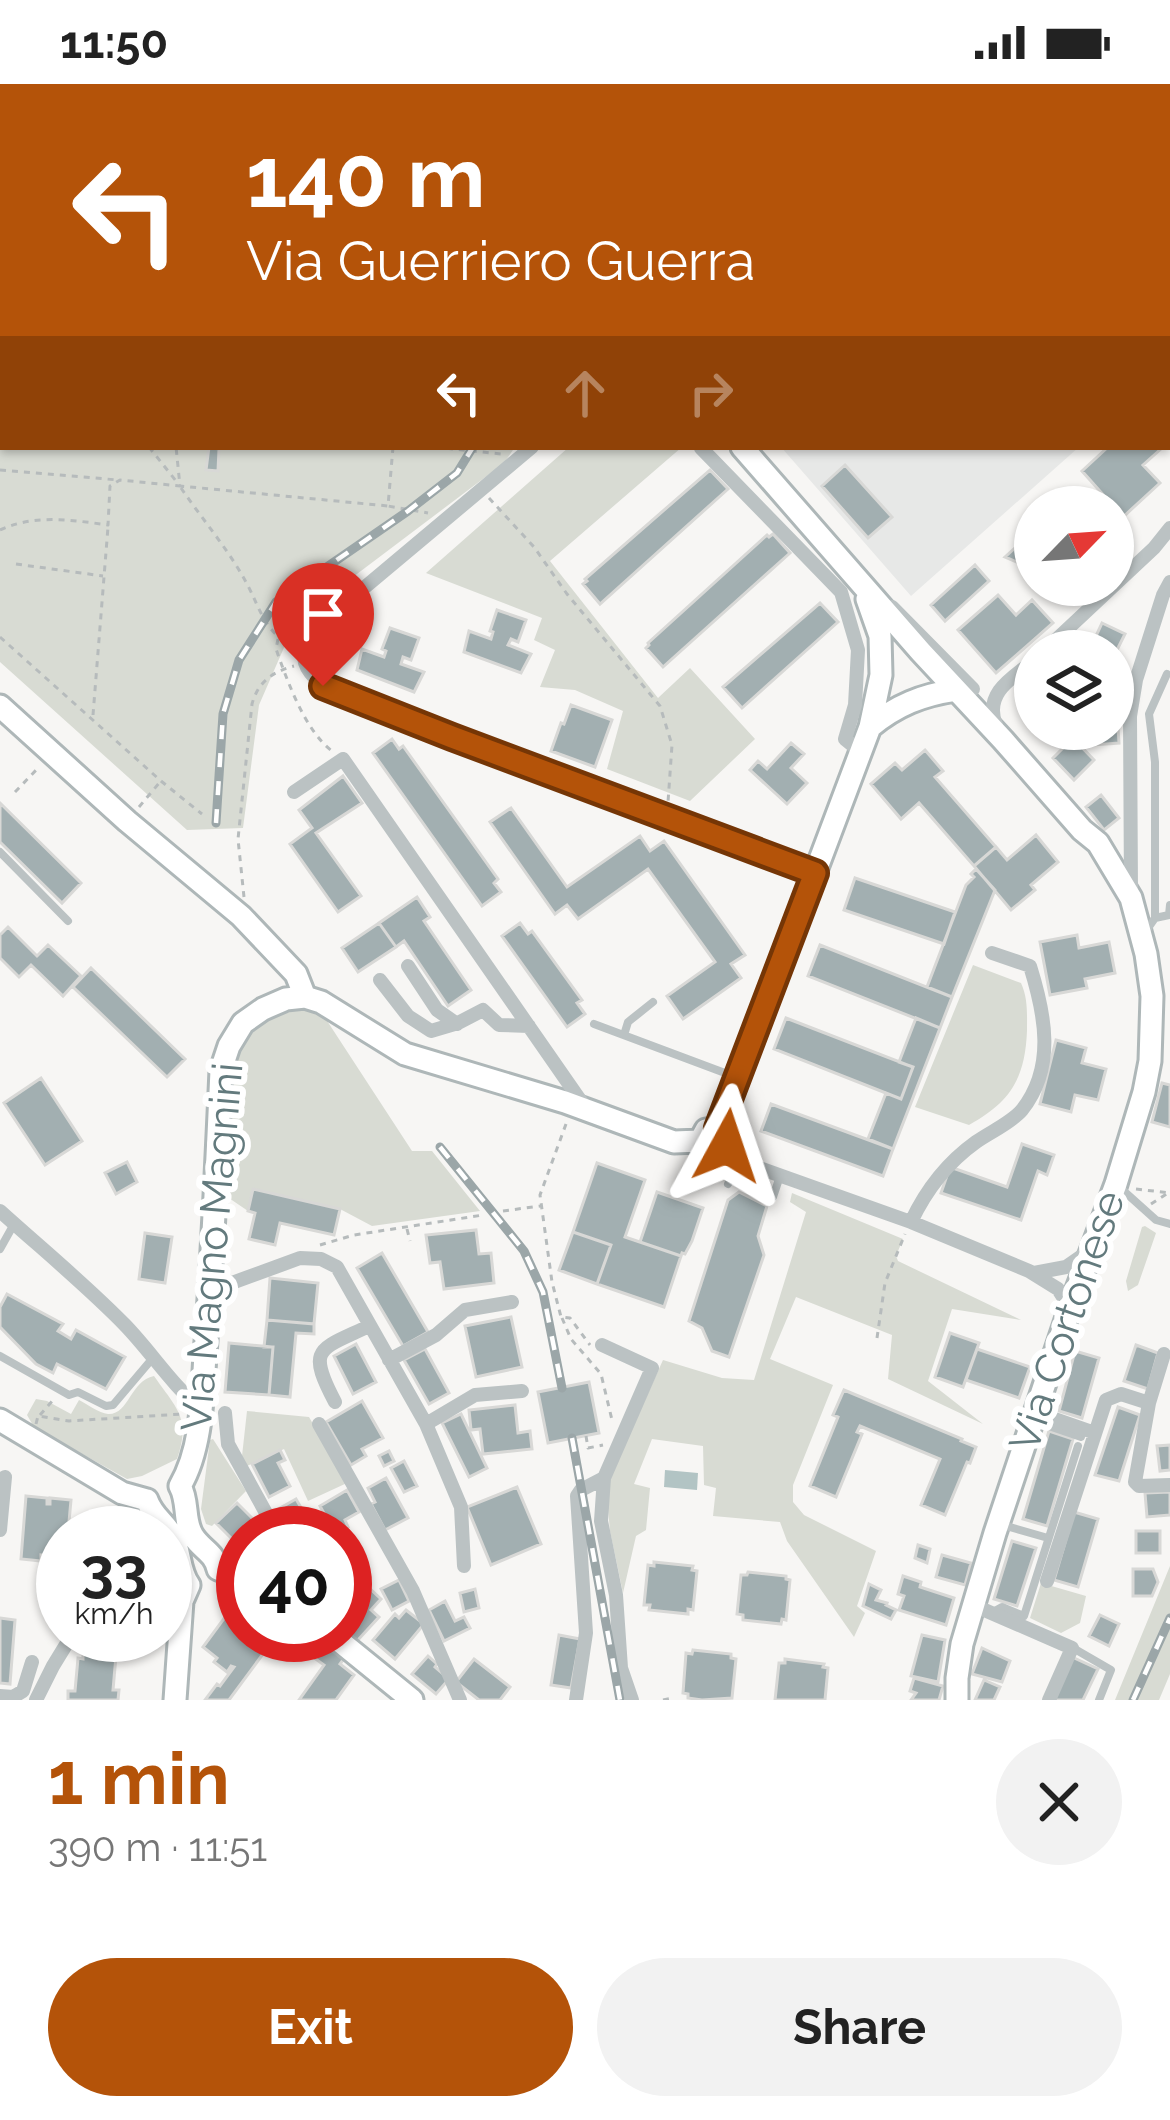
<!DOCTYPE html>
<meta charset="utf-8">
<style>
body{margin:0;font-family:Raleway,sans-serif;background:#f2f2f2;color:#222;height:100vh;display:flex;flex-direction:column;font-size:45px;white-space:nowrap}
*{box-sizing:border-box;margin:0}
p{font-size:39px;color:#767676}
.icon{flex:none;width:66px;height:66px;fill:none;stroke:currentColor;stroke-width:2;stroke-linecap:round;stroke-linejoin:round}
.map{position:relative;height:1616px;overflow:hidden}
.sheet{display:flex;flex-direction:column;background:#fff;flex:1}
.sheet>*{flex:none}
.top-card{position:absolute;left:0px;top:0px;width:1170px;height:366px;box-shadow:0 3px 9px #0004;background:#b45309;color:#fff;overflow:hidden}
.needle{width:78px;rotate:65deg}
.tools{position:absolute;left:1014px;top:402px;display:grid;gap:24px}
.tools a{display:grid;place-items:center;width:120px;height:120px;border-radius:50%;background:#fff;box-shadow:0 3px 9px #0004;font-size:60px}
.speed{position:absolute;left:36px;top:1422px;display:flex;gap:24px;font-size:60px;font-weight:700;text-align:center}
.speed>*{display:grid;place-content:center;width:156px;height:156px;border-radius:50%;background:#fff;box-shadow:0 3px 9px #0004;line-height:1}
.speed small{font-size:30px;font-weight:400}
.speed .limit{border:18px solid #d22;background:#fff;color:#111}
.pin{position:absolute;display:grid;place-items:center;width:102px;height:102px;color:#fff;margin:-123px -51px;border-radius:50% 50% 50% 0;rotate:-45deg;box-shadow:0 0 12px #0007}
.pin .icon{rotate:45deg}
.me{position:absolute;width:132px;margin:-66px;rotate:5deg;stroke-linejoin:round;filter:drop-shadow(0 0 9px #0008)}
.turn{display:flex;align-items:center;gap:42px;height:252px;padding:0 48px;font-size:54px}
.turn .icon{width:156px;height:156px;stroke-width:2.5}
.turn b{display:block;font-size:84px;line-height:102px}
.lanes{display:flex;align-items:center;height:114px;padding:0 48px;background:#0003;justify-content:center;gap:60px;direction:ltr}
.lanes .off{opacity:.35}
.round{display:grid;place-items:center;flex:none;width:126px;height:126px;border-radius:63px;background:#f2f2f2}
.headline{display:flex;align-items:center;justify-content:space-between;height:204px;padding:0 48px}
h1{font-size:72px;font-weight:700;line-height:90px;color:#b45309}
.action{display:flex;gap:24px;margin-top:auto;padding:24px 48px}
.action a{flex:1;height:138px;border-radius:72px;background:#b45309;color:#fff;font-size:48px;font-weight:700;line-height:138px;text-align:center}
.action a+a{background:#f2f2f2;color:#222}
.status{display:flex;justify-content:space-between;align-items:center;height:84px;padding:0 60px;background:#fff;direction:ltr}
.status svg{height:33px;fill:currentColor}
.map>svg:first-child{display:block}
</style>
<div class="status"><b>11:50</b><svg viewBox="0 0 49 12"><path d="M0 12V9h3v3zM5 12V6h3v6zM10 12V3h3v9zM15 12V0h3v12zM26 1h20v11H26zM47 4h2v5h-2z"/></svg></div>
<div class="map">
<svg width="1170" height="1616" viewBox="0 0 1170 1616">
<rect width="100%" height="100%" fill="#f7f6f4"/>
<!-- built -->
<path fill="#e7e8e7" d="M973 0H1170V196L1167 192V3H976Z
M781 363H1079L911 512Z"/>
<!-- green -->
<path fill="#d8dbd3" d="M140 0H338L335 3H141Z
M0 44 3 52V363H515L504 379 296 536 259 621 243 744 187 746 0 578Z
M569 363H682L550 477 658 614 690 584 755 655 690 717 607 685 623 627 575 606 540 603 555 566 534 556 542 534 426 489Z
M973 881 1021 899C1028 914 1027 930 1027 947 1025 994 1011 1018 969 1041L915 1023Z
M303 922 320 926 412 1067H432L480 1127 372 1142 340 1125 253 1106 248 1127 223 1110C225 1057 218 954 275 928 283 924 295 924 303 922Z
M792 1109 903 1155 896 1172 898 1177 1021 1236 952 1225 928 1297 983 1340 888 1295 892 1251 796 1213 770 1275 833 1301 793 1401V1418L804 1431 876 1467 857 1522 865 1529 854 1553 787 1457 780 1438 713 1432 716 1404 704 1401 703 1362 652 1355 634 1400 650 1404 646 1446 636 1452 623 1509 610 1447 606 1402 663 1276 722 1294 754 1296 806 1128 790 1118Z
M1145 1142 1156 1149 1138 1201 1128 1207 1126 1197 1142 1143Z
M154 1292C177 1325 191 1334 177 1375L142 1392 127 1395 34 1343 27 1331 36 1315 47 1317 71 1330 79 1316C87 1320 99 1329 108 1330 129 1331 130 1297 154 1292Z
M247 1327 309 1333 347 1399 308 1417 284 1365 247 1382 242 1372Z
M213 1355 246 1407 212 1442 206 1440 201 1425 210 1356Z
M1170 1482V1590L1159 1616H1115Z
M1041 1499 1086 1512 1080 1539 1061 1549 1030 1534Z"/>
<!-- water -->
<path fill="#b2c4c4" d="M665 1386 698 1389 697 1406 664 1403Z"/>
<!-- building -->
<path fill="#a2afb1" stroke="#d8d8d6" stroke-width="3" d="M521 0H574L576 3H518Z
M209 363 219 365 218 387 206 386Z
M1108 363 1162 364 1143 381 1160 399 1123 433 1082 387Z
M845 381 892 433 868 454 822 402Z
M710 386 728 405 600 520 583 500 587 497 585 495Z
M1035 446V486L1005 473Z
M773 450 790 469 663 583 646 564 649 561 648 559 767 451 769 453Z
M975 481 989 497 945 537 931 521Z
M998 511 1016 531 1032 516 1053 539 996 589 958 546Z
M820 519 838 538 742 624 723 603Z
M497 526 526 536 518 558 511 555 508 561 531 570 521 589 464 568 469 547 491 555 493 548 490 547Z
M1102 539 1125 550 1113 574V567H1089Z
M390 544 419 554 411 576 403 573 401 580 424 588 414 608 357 586 362 565 384 573 386 567 382 565Z
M1113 614H1116L1119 659 1093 661 1092 645H1113Z
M571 621 612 636 595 683 551 667 561 639 564 640Z
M1049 645H1081L1072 653 1094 676 1074 696 1053 674 1065 662Z
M392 655 399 665 403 662 498 795 494 799 501 808 482 822 373 669Z
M791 659 804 670 791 684 807 699 787 720 750 686 758 677 767 685Z
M925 666 943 687 935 693 996 763 974 782 919 719 901 735 871 700 895 679 902 686Z
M343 692 362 719 316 749 361 812 338 828 290 760 312 744 299 726Z
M1101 711 1119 734 1104 746 1086 723Z
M0 719 81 799 62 819 0 758Z
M511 724 567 803 640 752 650 767 664 757 745 871 731 880 741 894 683 935 667 912 715 878 648 785 578 835 567 821 555 830 490 738Z
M1036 751 1058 778 1031 801 1035 806 1011 826 974 782 996 763 1007 776Z
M976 785 995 806 952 913 927 903 966 801 974 793 971 790Z
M855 794 955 828 944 860 844 826Z
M417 813 430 833 424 837 471 906 448 922 404 857 396 863 379 839Z
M379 839 396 863 358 888 342 864Z
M520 839 528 850 532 847 582 916 577 919 585 930 567 943 502 852Z
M8 843 37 872 48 861 81 892 63 912 31 881 19 893 0 874V851Z
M1077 851 1079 864 1109 858 1115 889 1085 895 1087 904 1050 911 1040 858Z
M820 861 952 913 940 944 808 892Z
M91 884 185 975 167 993 73 903Z
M786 934 913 983 901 1015 774 965Z
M916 934 940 944 893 1065 868 1055 886 1009 901 1015 913 983 899 978Z
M1056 956 1086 964 1082 979 1106 985 1098 1016 1075 1011 1071 1028 1040 1020Z
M41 994 82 1057 45 1081 4 1019Z
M1162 999 1170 1001V1043L1152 1038Z
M771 1020 893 1065 883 1092 761 1047Z
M1022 1060 1054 1071 1047 1091 1038 1087 1021 1136 941 1109 950 1083 1007 1103Z
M127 1078 137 1098 116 1110 105 1089Z
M597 1079 645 1096 625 1153 681 1172 664 1223 597 1200 611 1161 573 1148Z
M253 1105 340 1125 334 1151 280 1139 275 1161 249 1155 255 1129 248 1127Z
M657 1108 703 1124 692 1157 685 1170 682 1169 681 1172 640 1158Z
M739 1108 767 1122 758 1152 764 1171 729 1273 712 1267 702 1244 689 1237 728 1116Z
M476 1146 479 1170 491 1169 494 1199 444 1205 440 1178 430 1179 426 1151Z
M573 1148 611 1161 597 1200 559 1186Z
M145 1149 172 1153 165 1199 139 1195Z
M382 1169 428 1248 403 1262 357 1184Z
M270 1194 318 1199 314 1240 267 1236Z
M7 1210 63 1240 58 1247 71 1255 76 1246 125 1273 106 1305 57 1280 53 1289 36 1280 0 1243V1223Z
M511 1233 522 1283 476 1293 465 1242Z
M267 1236 314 1240V1250L296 1249 290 1313 269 1311 273 1263H264Z
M950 1249 979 1259 963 1303 935 1293Z
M229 1259 273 1263 269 1311 225 1308Z
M356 1260 376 1298 353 1310 334 1272Z
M1136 1261 1158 1269 1148 1305 1124 1297Z
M425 1265 449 1309 429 1320 404 1276Z
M977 1265 1030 1283 1019 1314 966 1296Z
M1075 1267 1099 1274 1082 1334 1059 1327Z
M589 1298 599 1349 548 1359 538 1308Z
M844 1306 962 1355 961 1357 976 1363 970 1379 967 1378 945 1431 921 1421 940 1375 860 1342 857 1348 862 1350 836 1413 810 1402 838 1333 833 1331Z
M362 1317 383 1354 362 1365 366 1372 351 1381 326 1338Z
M515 1321 518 1349 530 1347 532 1365 483 1370 480 1345 471 1346 469 1326Z
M1118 1323 1140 1331 1119 1397 1095 1391Z
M461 1330 487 1384 469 1393 442 1339Z
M1049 1347 1073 1355 1047 1442 1023 1435Z
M1170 1361V1386L1160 1387 1157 1362Z
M280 1366 285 1376 278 1379 290 1402 269 1413 252 1380Z
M389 1367 394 1377 384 1382 379 1372Z
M404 1377 417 1402 404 1408 391 1384Z
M386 1394 408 1434 385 1446 371 1420 375 1418 368 1404Z
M517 1403 541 1460 491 1481 467 1423Z
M347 1406 359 1428 345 1436 348 1443 335 1449 320 1422Z
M1170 1408V1431L1147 1433 1145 1409Z
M26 1412 47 1414V1420H50V1414L71 1416 68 1449H63V1478L50 1477V1472L41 1471V1477L21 1475Z
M296 1415 307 1434 291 1444 287 1437 283 1440 279 1434 284 1432 280 1424Z
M237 1419 254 1436 233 1456 216 1439Z
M1074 1428 1098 1435 1078 1503 1054 1496Z
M1136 1447H1160V1469H1136Z
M1012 1457 1036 1464 1017 1522 994 1515Z
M918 1461 930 1465 927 1479 915 1474Z
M942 1471 971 1479 965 1501 936 1493Z
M355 1475 364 1489 360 1492 365 1499 345 1512V1495L356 1490 349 1480Z
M654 1478 693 1482 692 1486 697 1487 693 1526 688 1525V1530L649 1526 650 1521H644L648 1481 654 1482Z
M1133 1485H1153L1158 1498 1152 1512H1133Z
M748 1488 786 1492V1495L790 1496 786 1536 782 1535 781 1540 743 1536V1531L737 1530 741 1491H747Z
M903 1492 921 1498 920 1503 954 1514 946 1541 899 1526 904 1512 898 1510Z
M399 1496 409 1517 392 1526 381 1505Z
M869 1500 881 1506 876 1516 887 1519 886 1521 896 1526 891 1535 863 1522Z
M366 1501 381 1515 371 1526 379 1533 357 1557 345 1546V1528L360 1514 356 1511Z
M475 1505 479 1524 464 1528 460 1509Z
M445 1517 455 1537 464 1533 470 1544 444 1557 429 1526Z
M406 1526 424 1540 395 1575 373 1556 395 1530 399 1534Z
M228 1529 243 1539V1551H277L229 1616H205L217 1600 220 1602 234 1583 231 1582 227 1588 214 1578 217 1574 203 1563Z
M1100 1531 1119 1540 1109 1562 1089 1552Z
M0 1534 15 1536 10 1600 0 1599Z
M283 1551H317L346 1572 340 1580 354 1591 336 1616H299L324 1581Z
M559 1551 580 1555 571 1604 551 1601Z
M922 1551 945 1556 938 1598 911 1592Z
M982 1564 1010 1577 1002 1598 972 1590Z
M693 1566 731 1570V1574L736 1575 732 1614 702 1616 688 1614V1610L683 1609 686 1569 692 1570Z
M83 1569 116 1572 113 1606H119L118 1616H68V1607H75L78 1574 83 1575Z
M428 1572 437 1580 435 1583 449 1595 436 1610 412 1590Z
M1072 1573 1098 1585 1083 1616H1057L1053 1614Z
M474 1575 510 1603 500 1616H479L456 1598Z
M785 1575 824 1580 823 1583 828 1584 825 1616H775L779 1579H785Z
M914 1594 943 1602 939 1616H911L916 1609 910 1607Z
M984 1596 1000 1603 994 1616H975Z"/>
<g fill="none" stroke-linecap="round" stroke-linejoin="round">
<defs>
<path id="secondary" d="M416 0 418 3
M742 363 921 568 1003 656 1082 746 1098 759 1131 814 1146 870 1152 912 1150 977 1144 1008 1116 1100 1070 1224 995 1449 962 1560 957 1594V1616
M0 622 127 737 241 832 296 890 305 913
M870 643C897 621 922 611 956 606
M719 1044 870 643 881 591 880 552 867 515
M700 1057 706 1069 721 1070 728 1058 725 1049 719 1044
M0 1336 122 1409 147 1416
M180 1402C204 1361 202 1304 206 1257 213 1167 217 1076 221 986L229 962 243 939 263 925 286 915 305 913 321 918 405 970 565 1018 674 1058 700 1057 706 1046 719 1044
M180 1402C189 1418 183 1437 193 1452 202 1466 214 1468 218 1485L243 1494
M147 1416C152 1431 163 1437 172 1451 181 1467 178 1486 189 1501
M332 1551 412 1616
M175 1616 182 1517 189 1501"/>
</defs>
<!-- secondary casing -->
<use href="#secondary" stroke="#aeb7b8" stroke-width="27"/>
<!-- path -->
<path stroke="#b6bbbc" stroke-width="3" stroke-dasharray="6 6" stroke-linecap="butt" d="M0 57 3 64
M0 120H3
M0 334 3 333
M149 363 180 402 388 422
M393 363 388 422 428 429
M435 363 501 370
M0 386 118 396
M181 404C202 435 229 466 247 500 260 524 264 547 291 561
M489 414 534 463 567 510 660 622 672 661 668 718
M0 446C34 430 72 436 108 441L110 402 120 396 180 402 176 363
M16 480 103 492
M0 553 161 697 202 730
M278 555 276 565C287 596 305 647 332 667
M93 631 108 443
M15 708 39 683
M139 723 160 698
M244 813 238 755 252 620C258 598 272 588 294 582
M566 1040 540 1111 552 1198 561 1233 570 1234 590 1261
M1136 1105 1170 1109
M1151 1120 1168 1109
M503 1127 540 1122
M407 1145 410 1157
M320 1161 354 1151 483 1131
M562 1234 571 1255 601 1290 612 1336
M877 1254 885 1199 905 1150
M40 1331 53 1316
M36 1340 38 1332 69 1337 182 1330
M586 1352 588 1364 603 1361
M663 1616 673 1614"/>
<!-- lane -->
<path stroke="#bbc2c3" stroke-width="8" d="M1128 0 1130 3
M1167 46 1170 49
M1167 165 1170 164
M0 768 68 837
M1155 834V678L1149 630 1167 590
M1146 847 1155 834 1169 831 1170 821
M594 940 733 992
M624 951 628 938 653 918
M728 1100 740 1076
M1117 1101 1156 1136 1170 1140
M773 1113 780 1092
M0 1165 14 1140
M0 1272 69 1311 78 1308 106 1322 113 1321 152 1275
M1037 1338 1081 1353
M999 1440 1048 1454
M993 1528 1002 1523 1024 1532 1078 1362
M1073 1564 1111 1586 1099 1616"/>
<!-- street -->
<path stroke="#bbc2c3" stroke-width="14" d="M940 0 945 3
M734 3 736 0
M1167 240 1170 244
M532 363 309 550C300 576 303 584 323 602L452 653 815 789
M701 364 841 508 858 566 855 621 845 655 861 668
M892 523 973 605
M1044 567 1154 464 1170 444
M996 641C983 609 1013 593 1035 576
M294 708 343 675 587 1026
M1131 808 1130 632 1136 596 1163 511 1170 498
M408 882 437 926 457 940
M380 896 408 932 431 947 458 939 483 926 499 941 529 942
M727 1062 748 1080 911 1138 1029 1187 1058 1205 1070 1224
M0 1127C42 1165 86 1201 125 1241 152 1269 171 1300 201 1325
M911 1138C926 1106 948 1078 976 1058 990 1048 1011 1039 1022 1026 1056 983 1045 930 1030 882L992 869
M1034 1189 1066 1183 1089 1167
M210 1207 300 1174 321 1175 337 1183 426 1340 461 1423 464 1482
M389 1276 436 1251 465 1226 512 1218
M335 1318C306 1263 319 1266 369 1242
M1149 1319 1164 1270
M1035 1328 1095 1349
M225 1329 228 1360 277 1449
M319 1340 413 1507 460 1616
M426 1340 475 1311 522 1307
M604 1394 601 1437 616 1511 621 1584 632 1616
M0 1446 5 1393
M137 1449 140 1444
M1047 1497 1106 1316 1121 1310 1149 1319 1135 1398 1139 1402 1170 1401
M973 1521 1072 1564 1049 1616
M0 1612 13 1613 23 1607 32 1578
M36 1616 53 1582 72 1551
M576 1616 586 1549 577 1412 581 1406 604 1394 652 1284 602 1261"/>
<!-- secondary -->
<use href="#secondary" stroke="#fff" stroke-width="21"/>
<defs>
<path id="rail" d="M649 3 650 0
M216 739 223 630 239 576 276 518 408 427 457 389 473 363
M440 1063 524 1167 543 1208 562 1304
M572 1354 620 1616
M1133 1616 1170 1534"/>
</defs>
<!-- rail casing -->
<use href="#rail" stroke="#9ba6a8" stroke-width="9"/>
<!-- rail -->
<use href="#rail" stroke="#fff" stroke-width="4.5" stroke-dasharray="14" stroke-linecap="butt"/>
</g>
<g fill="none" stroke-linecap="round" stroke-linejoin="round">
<defs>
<path id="route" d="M323 602 452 653 815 789 718 1044 727 1053V1062"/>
</defs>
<!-- route casing -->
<use href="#route" stroke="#753606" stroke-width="30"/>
<!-- route -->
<use href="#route" stroke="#b45309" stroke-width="21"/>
</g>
<g text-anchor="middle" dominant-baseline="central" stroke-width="12" stroke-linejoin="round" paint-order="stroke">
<!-- street labels -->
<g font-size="42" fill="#637a7d" stroke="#fff">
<text transform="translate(212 1163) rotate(-85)">Via Magno Magnini</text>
<text transform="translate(1067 1237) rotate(-71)">Via Cortonese</text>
</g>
</g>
</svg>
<div class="tools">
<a><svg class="needle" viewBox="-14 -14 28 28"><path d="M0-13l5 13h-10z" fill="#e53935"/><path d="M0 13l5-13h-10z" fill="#767676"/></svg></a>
<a><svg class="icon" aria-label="layers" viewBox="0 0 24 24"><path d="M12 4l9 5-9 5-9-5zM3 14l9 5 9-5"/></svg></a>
</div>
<div class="speed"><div>33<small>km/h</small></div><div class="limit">40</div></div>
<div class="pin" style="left:323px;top:602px;background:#d93025"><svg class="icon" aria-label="arrive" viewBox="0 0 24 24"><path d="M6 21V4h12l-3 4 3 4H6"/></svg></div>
<svg class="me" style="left:727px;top:1062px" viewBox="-20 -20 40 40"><path d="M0-17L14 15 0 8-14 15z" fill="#b45309" stroke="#fff" stroke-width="4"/></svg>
<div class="top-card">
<div class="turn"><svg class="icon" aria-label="left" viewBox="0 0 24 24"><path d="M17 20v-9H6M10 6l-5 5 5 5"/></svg><div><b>140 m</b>Via Guerriero Guerra</div></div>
<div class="lanes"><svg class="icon" aria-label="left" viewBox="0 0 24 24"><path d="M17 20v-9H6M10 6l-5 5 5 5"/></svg><svg class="icon off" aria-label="ahead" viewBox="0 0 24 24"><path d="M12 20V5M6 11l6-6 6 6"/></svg><svg class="icon off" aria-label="right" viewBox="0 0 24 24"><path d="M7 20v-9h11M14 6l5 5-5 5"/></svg></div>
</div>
</div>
<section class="sheet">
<div class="headline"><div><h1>1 min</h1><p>390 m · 11:51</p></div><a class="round"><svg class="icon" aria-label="close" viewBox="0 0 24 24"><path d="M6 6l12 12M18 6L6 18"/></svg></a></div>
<div class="action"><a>Exit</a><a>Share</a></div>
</section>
